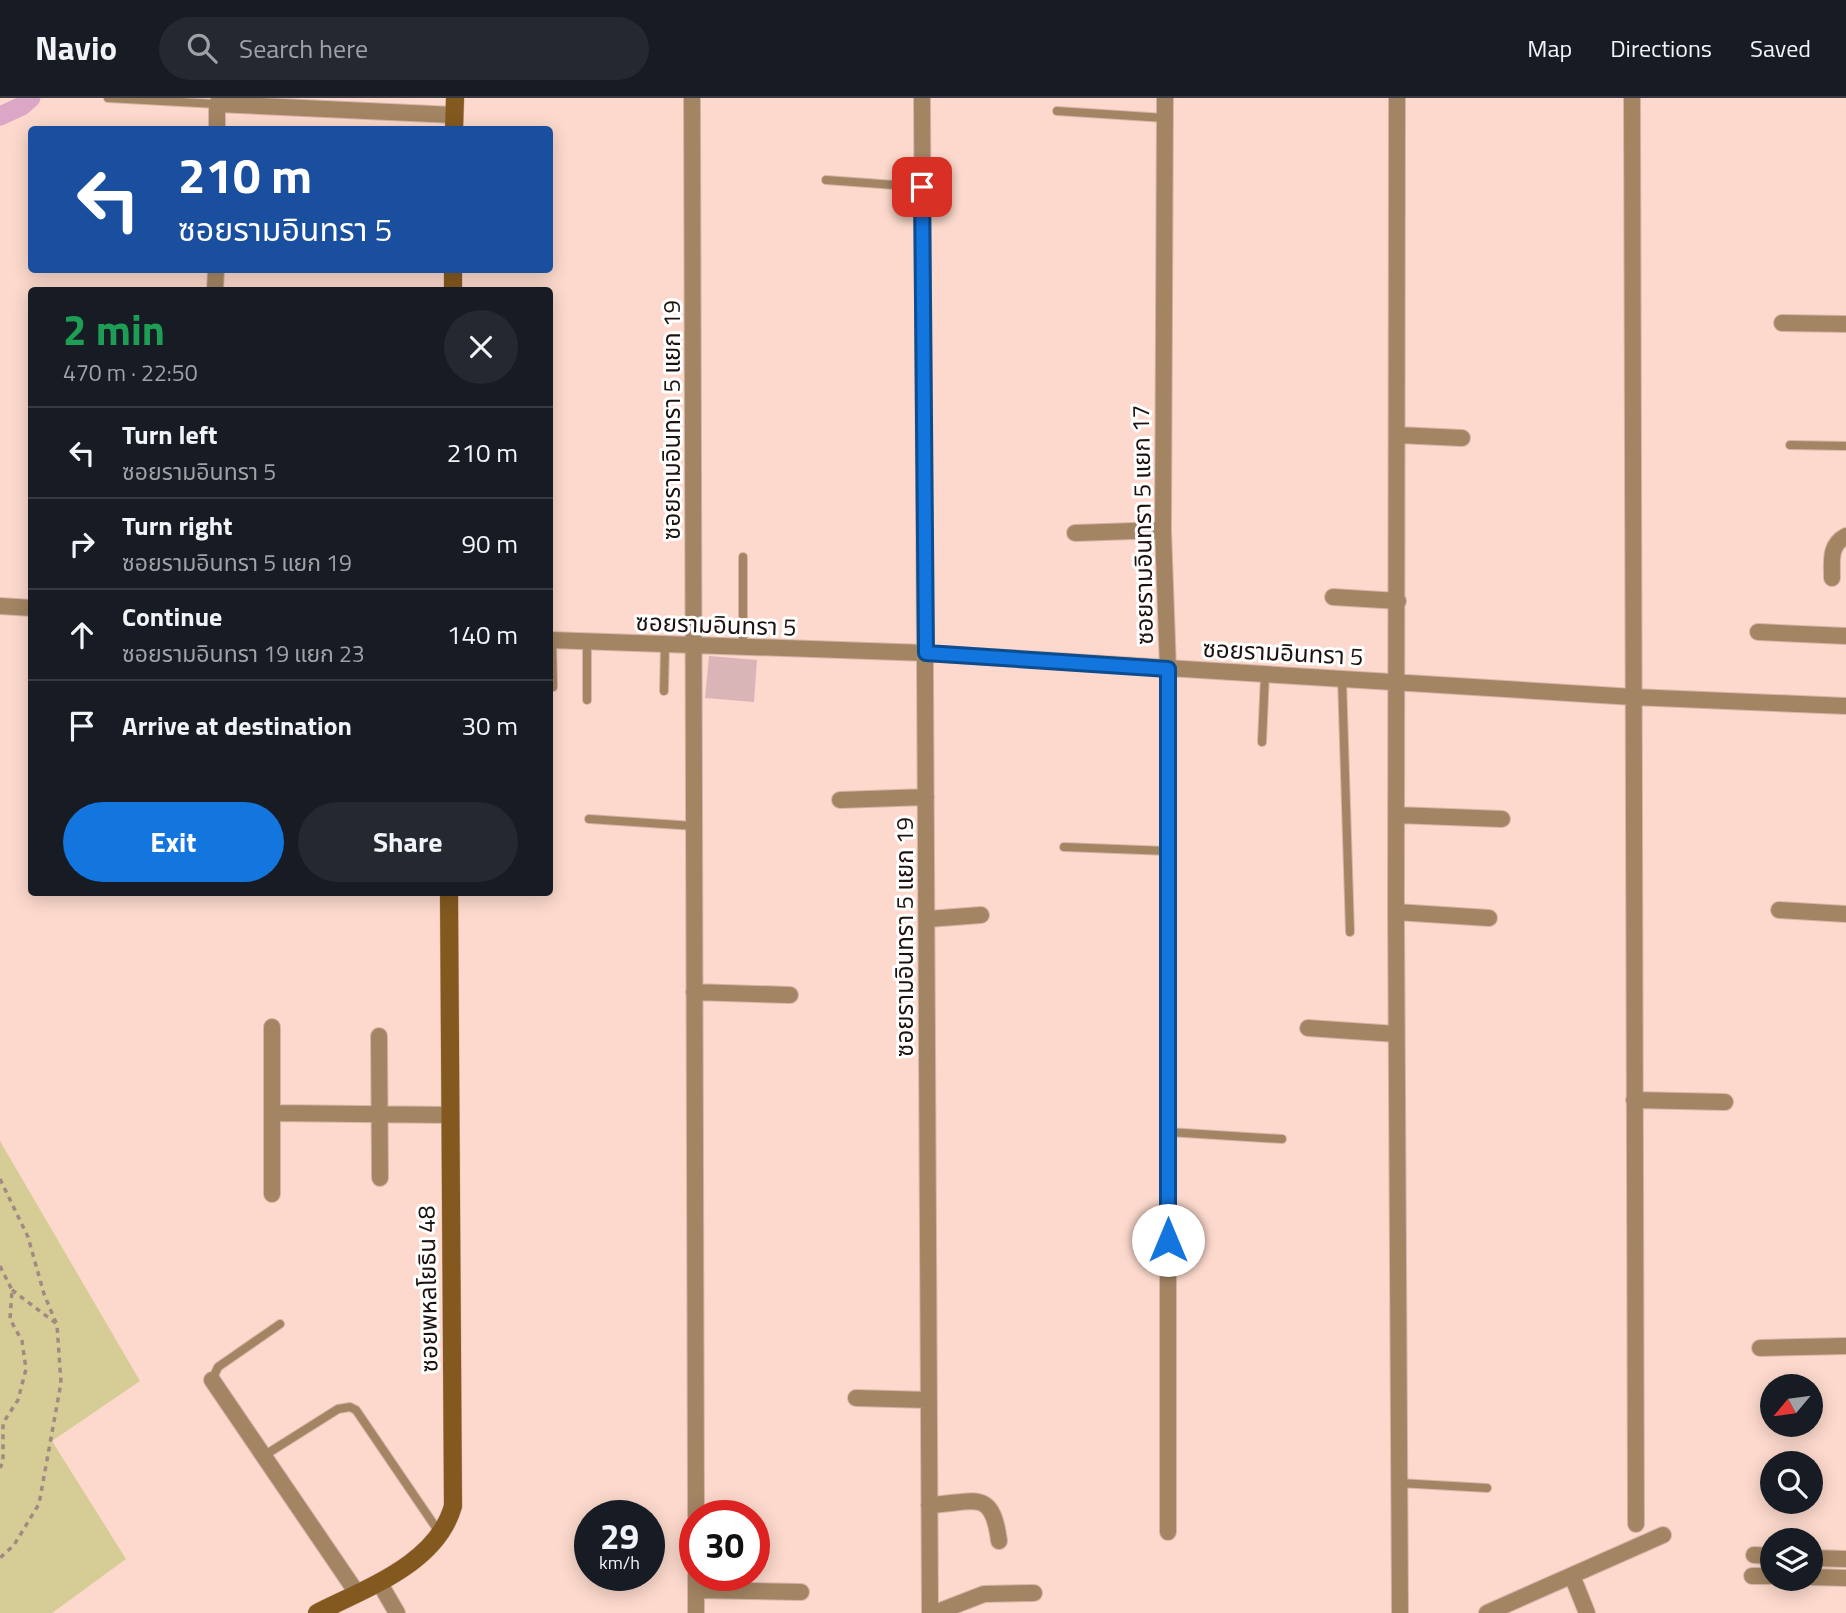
<!DOCTYPE html>
<meta charset="utf-8">
<style>
body{margin:0;font-family:"Titillium Web","Noto Sans Thai",sans-serif;background:#242831;color:#f1f3f6;height:100vh;display:flex;flex-direction:column;font-size:26px;white-space:nowrap}
*{box-sizing:border-box;margin:0}
p{font-size:23px;color:#9ea1a6}
.icon{flex:none;width:38px;height:38px;fill:none;stroke:currentColor;stroke-width:2;stroke-linecap:round;stroke-linejoin:round}
.map{position:relative;flex:1;overflow:hidden}
.panel{position:absolute;left:28px;top:189px;width:525px;height:609px;display:flex;flex-direction:column;background:#171b24;border-radius:7px;box-shadow:0 4px 18px #0003}
.panel>*{flex:none}
.guide{position:absolute;left:28px;top:28px;width:525px;height:147px;border-radius:7px;box-shadow:0 4px 18px #0003;background:#1a4fa0;color:#fff;overflow:hidden}
.needle{width:46px;rotate:241deg}
.fabs{position:absolute;left:1760px;top:1276px;display:grid;gap:14px}
.fabs a{display:grid;place-items:center;width:63px;height:63px;border-radius:50%;background:#171b24;box-shadow:0 4px 18px #0003;font-size:35px}
.speed{position:absolute;left:574px;top:1402px;display:flex;gap:14px;font-size:35px;font-weight:700;text-align:center}
.speed>*{display:grid;place-content:center;width:91px;height:91px;border-radius:50%;background:#171b24;box-shadow:0 4px 18px #0003;line-height:1}
.speed small{font-size:18px;font-weight:400}
.speed .limit{border:10px solid #d22;background:#fff;color:#111}
.pin{position:absolute;display:grid;place-items:center;width:60px;height:60px;color:#fff;margin:-30px;border-radius:14px;box-shadow:0 4px 10px #0006}
.me{position:absolute;width:77px;margin:-38px;rotate:0deg;stroke-linejoin:round;filter:drop-shadow(0 0 5px #0008)}
.turn{display:flex;align-items:center;gap:24px;height:147px;padding:0 35px;font-size:32px}
.turn .icon{width:91px;height:91px;stroke-width:2.5}
.turn b{display:block;font-size:49px;line-height:60px}
.round{display:grid;place-items:center;flex:none;width:74px;height:74px;border-radius:37px;background:#242831}
.head{display:flex;align-items:center;justify-content:space-between;height:119px;padding:0 35px}
h1{font-size:42px;font-weight:700;line-height:52px;color:#1e9e55}
.action{display:flex;gap:14px;margin-top:auto;padding:14px 35px}
.action a{flex:1;height:80px;border-radius:42px;background:#1375de;color:#fff;font-size:28px;font-weight:700;line-height:80px;text-align:center}
.action a+a{background:#242831;color:#f1f3f6}
ul{padding:0;list-style:none}
li{display:flex;align-items:center;gap:21px;height:91px;padding:0 35px;border-top:2px solid #363941}
li div{flex:1}
li b{display:block;font-size:26px}
li em{font-style:normal}
header{display:flex;align-items:center;gap:42px;box-sizing:border-box;height:98px;padding:0 35px;background:#171b24;border-bottom:2px solid #363941}
header strong{font-size:33px}
nav{display:flex;gap:38px;margin-inline-start:auto;font-size:24px}
.search{width:490px;height:63px;background:#242831;display:flex;align-items:center;gap:18px;box-sizing:border-box;padding:0 24px;border-radius:38px;color:#9ea1a6;font-size:26px}
.map>svg:first-child{display:block}
</style>
<header>
<strong>Navio</strong>
<div class="search"><svg class="icon" aria-label="search" viewBox="0 0 24 24"><circle cx="10" cy="10" r="6"/><path d="M15 15l6 6"/></svg>Search here</div>
<nav><a>Map</a><a>Directions</a><a>Saved</a></nav>
</header>
<div class="map">
<svg width="1846" height="1515" viewBox="0 0 1846 1515">
<rect width="100%" height="100%" fill="#fcd9cc"/>
<!-- green -->
<path fill="#d6cc96" d="M0 1043 140 1283 52 1343 126 1461 52 1515H0Z"/>
<g fill="none" stroke-linecap="round" stroke-linejoin="round">
<!-- canal -->
<path stroke="#dca7c6" stroke-width="19" d="M0 18 22 8 31 0"/>
</g>
<!-- building -->
<path fill="#d9b5b8" d="M709 558 757 562 754 604 705 600Z"/>
<g fill="none" stroke-linecap="round" stroke-linejoin="round">
<defs>
<path id="lane" d="M108 0 217 6
M1057 13 1165 20
M826 82 922 89
M1790 347 1846 348
M743 459V551
M552 542 553 589
M587 544V602
M1342 581 1350 834
M664 593 665 546
M1262 644 1265 577
M589 721 694 728
M1064 749 1168 753
M1168 1034 1282 1041
M212 1282 218 1269 280 1226
M265 1357 338 1311 350 1309 356 1312 439 1434
M1399 1385 1487 1390"/>
<path id="street" d="M692 0 696 1418
M922 0 930 1515
M1165 0 1163 432 1168 571V1434
M1397 0 1396 814 1400 1515
M1632 0 1636 1426
M217 32V6L454 17
M215 192 216 172
M1782 225 1846 226
M1398 337 1462 340
M1075 435 1163 432
M1832 480C1832 463 1829 447 1846 438
M1333 499 1398 503
M0 508 32 510
M1758 534 1846 538
M550 542 926 555 1633 599 1846 608
M840 702 926 699
M1397 717 1502 721
M1779 812 1846 816
M1396 814 1489 820
M928 821 981 817
M694 894 790 897
M272 929V1096
M1308 930 1396 936
M379 938 380 1080
M1634 1002 1725 1004
M273 1015 449 1017
M1760 1250 1846 1248
M212 1282 357 1495
M856 1300 928 1302
M929 1407C975 1405 992 1389 999 1443
M1754 1457 1773 1458
M1811 1460 1846 1461
M696 1477V1515
M1752 1478H1773
M1811 1479 1846 1480
M1573 1480 1587 1515
M379 1484 397 1515
M696 1492 801 1494
M935 1515 984 1496 1034 1495
M1487 1515 1663 1437"/>
<path id="secondary" d="M454 32 455 0
M453 192V172
M317 1515C366 1490 437 1466 453 1408L449 794"/>
</defs>
<!-- lane casing -->
<use href="#lane" stroke="#d4b5aa" stroke-width="10"/>
<!-- street casing -->
<use href="#street" stroke="#d4b5aa" stroke-width="18"/>
<!-- secondary casing -->
<use href="#secondary" stroke="#d4b5aa" stroke-width="19"/>
<!-- path -->
<path stroke="#a38a80" stroke-width="3.5" stroke-dasharray="5 5" stroke-linecap="butt" d="M0 1081 28 1139 44 1196 57 1227 61 1285 39 1406 14 1447 0 1460
M0 1168 12 1192 10 1221 22 1243 26 1271 18 1302 3 1325V1364L0 1370
M12 1192 57 1226"/>
<!-- lane -->
<use href="#lane" stroke="#a38563" stroke-width="8"/>
<!-- street -->
<use href="#street" stroke="#a38563" stroke-width="16"/>
<!-- secondary -->
<use href="#secondary" stroke="#835920" stroke-width="18"/>
</g>
<g fill="none" stroke-linecap="round" stroke-linejoin="round">
<defs>
<path id="route" d="M922 89 926 555 1168 571V1142"/>
</defs>
<!-- route casing -->
<use href="#route" stroke="#0c4c90" stroke-width="18"/>
<!-- route -->
<use href="#route" stroke="#1375de" stroke-width="12"/>
</g>
<g text-anchor="middle" dominant-baseline="central" stroke-width="6" stroke-linejoin="round" paint-order="stroke">
<!-- street labels -->
<g font-size="24" fill="#1d120d" stroke="#fff">
<text transform="translate(671 322) rotate(-90)">ซอยรามอินทรา 5 แยก 19</text>
<text transform="translate(1142 427) rotate(-91)">ซอยรามอินทรา 5 แยก 17</text>
<text transform="translate(716 526) rotate(2)">ซอยรามอินทรา 5</text>
<text transform="translate(1283 554) rotate(3)">ซอยรามอินทรา 5</text>
<text transform="translate(904 839) rotate(-90)">ซอยรามอินทรา 5 แยก 19</text>
<text transform="translate(427 1191) rotate(-91)">ซอยพหลโยธิน 48</text>
</g>
</g>
</svg>
<div class="fabs">
<a><svg class="needle" viewBox="-14 -14 28 28"><path d="M0-13l5 13h-10z" fill="#e53935"/><path d="M0 13l5-13h-10z" fill="#9ea1a6"/></svg></a>
<a><svg class="icon" aria-label="search" viewBox="0 0 24 24"><circle cx="10" cy="10" r="6"/><path d="M15 15l6 6"/></svg></a>
<a><svg class="icon" aria-label="layers" viewBox="0 0 24 24"><path d="M12 4l9 5-9 5-9-5zM3 14l9 5 9-5"/></svg></a>
</div>
<div class="speed"><div>29<small>km/h</small></div><div class="limit">30</div></div>
<div class="pin" style="left:922px;top:89px;background:#d93025"><svg class="icon" aria-label="arrive" viewBox="0 0 24 24"><path d="M6 21V4h12l-3 4 3 4H6"/></svg></div>
<svg class="me" style="left:1168px;top:1142px" viewBox="-20 -20 40 40"><circle r="19" fill="#fff"/><path d="M0-13L10 11 0 6-10 11z" fill="#1375de"/></svg>
<div class="guide">
<div class="turn"><svg class="icon" aria-label="left" viewBox="0 0 24 24"><path d="M17 20v-9H6M10 6l-5 5 5 5"/></svg><div><b>210 m</b>ซอยรามอินทรา 5</div></div>
</div>
<section class="panel">
<div class="head"><div><h1>2 min</h1><p>470 m · 22:50</p></div><a class="round"><svg class="icon" aria-label="close" viewBox="0 0 24 24"><path d="M6 6l12 12M18 6L6 18"/></svg></a></div>
<ul>
<li><svg class="icon" aria-label="left" viewBox="0 0 24 24"><path d="M17 20v-9H6M10 6l-5 5 5 5"/></svg><div><b>Turn left</b><p>ซอยรามอินทรา 5</p></div><em>210 m</em></li>
<li><svg class="icon" aria-label="right" viewBox="0 0 24 24"><path d="M7 20v-9h11M14 6l5 5-5 5"/></svg><div><b>Turn right</b><p>ซอยรามอินทรา 5 แยก 19</p></div><em>90 m</em></li>
<li><svg class="icon" aria-label="ahead" viewBox="0 0 24 24"><path d="M12 20V5M6 11l6-6 6 6"/></svg><div><b>Continue</b><p>ซอยรามอินทรา 19 แยก 23</p></div><em>140 m</em></li>
<li><svg class="icon" aria-label="arrive" viewBox="0 0 24 24"><path d="M6 21V4h12l-3 4 3 4H6"/></svg><div><b>Arrive at destination</b></div><em>30 m</em></li>
</ul>
<div class="action"><a>Exit</a><a>Share</a></div>
</section>
</div>
